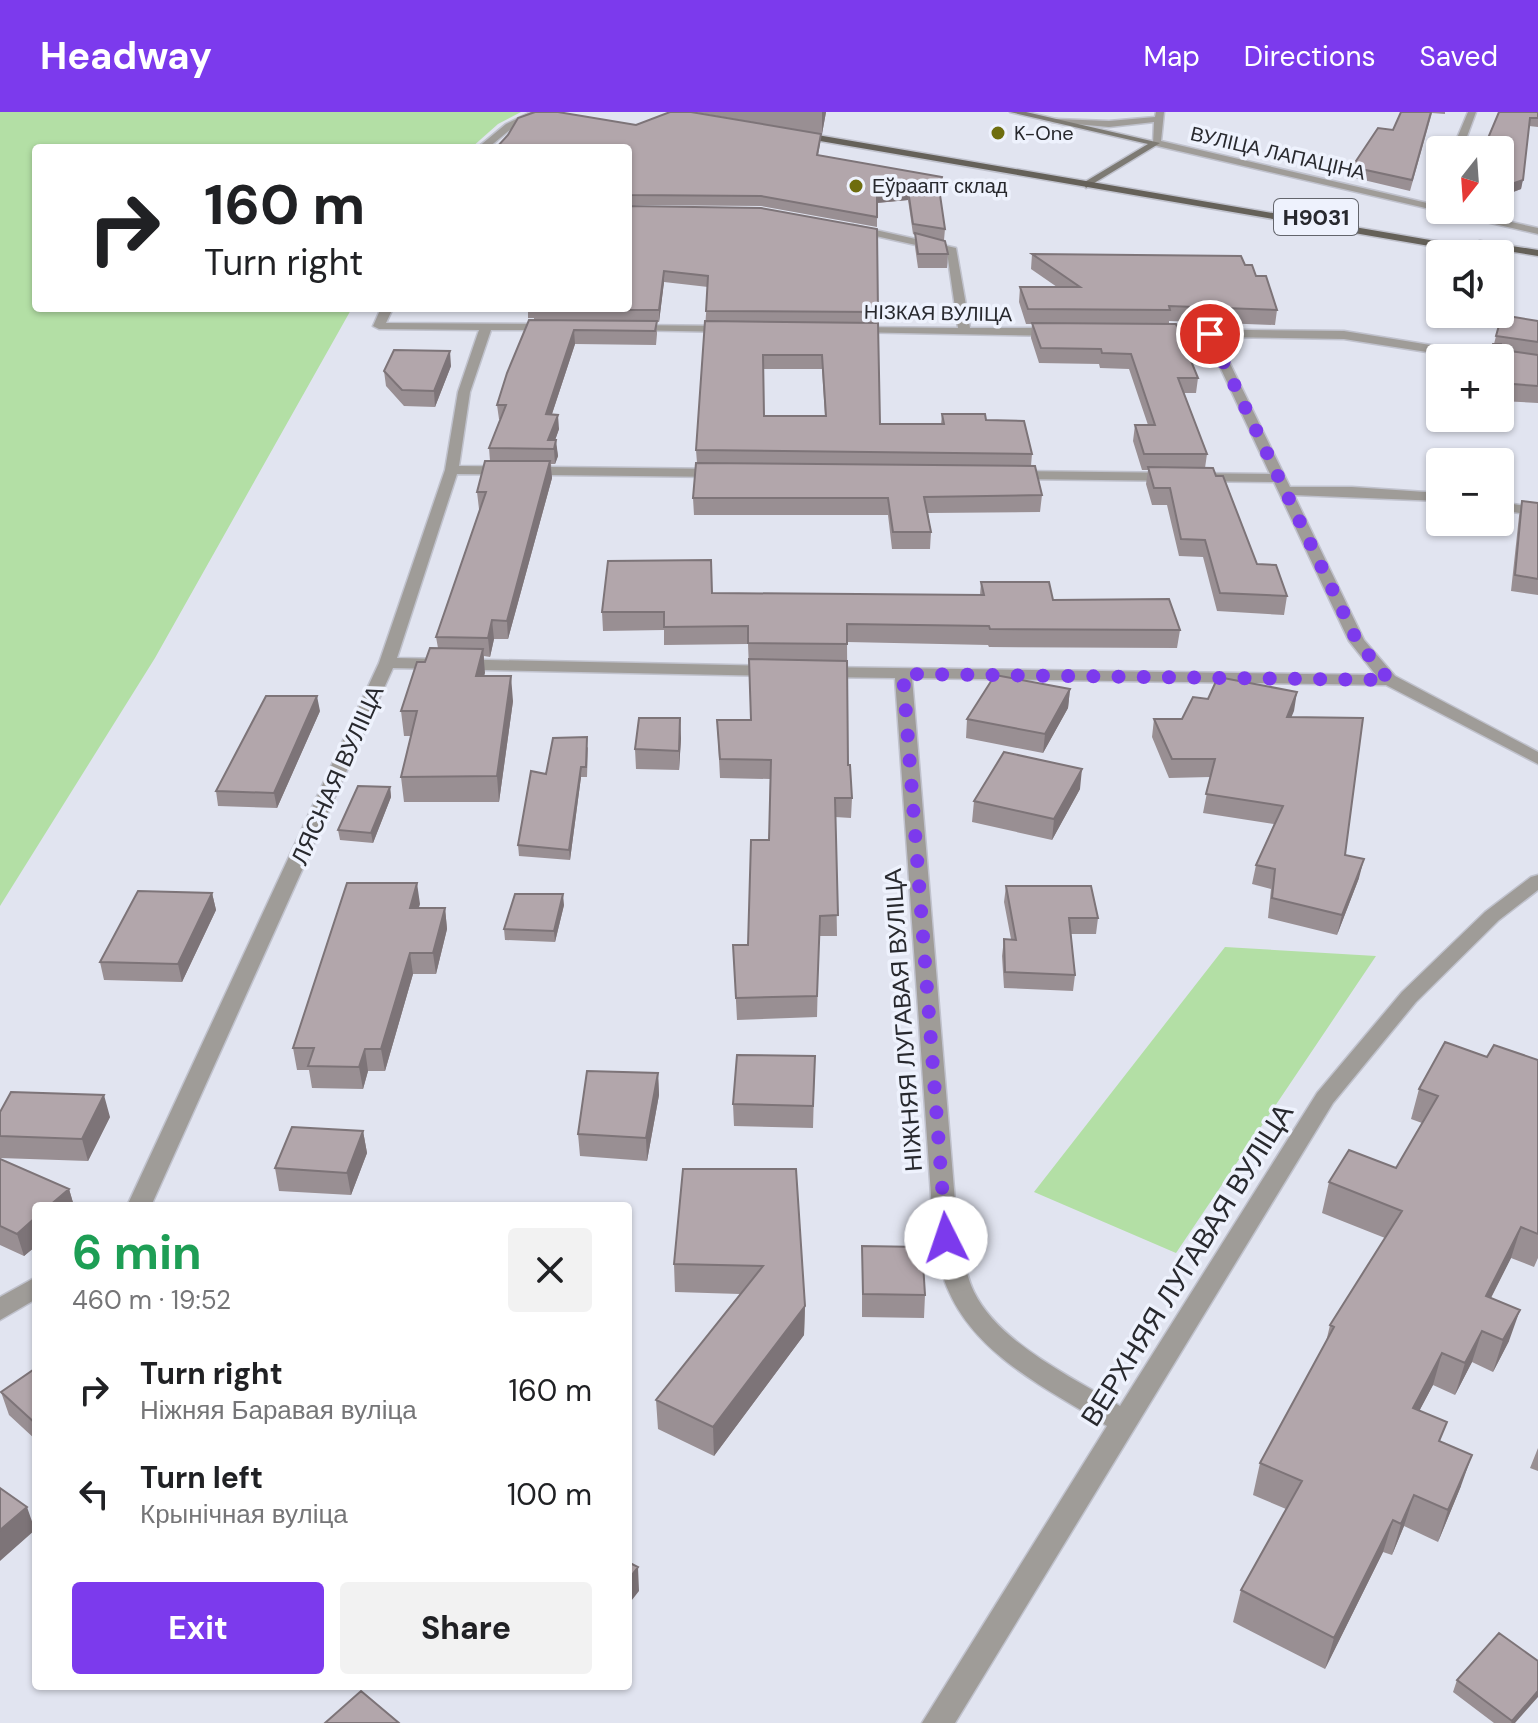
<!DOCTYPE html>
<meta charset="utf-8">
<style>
body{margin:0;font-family:"DM Sans",sans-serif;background:#f2f2f2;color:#202124;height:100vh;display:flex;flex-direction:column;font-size:30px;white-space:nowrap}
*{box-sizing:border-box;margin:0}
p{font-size:26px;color:#757577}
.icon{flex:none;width:44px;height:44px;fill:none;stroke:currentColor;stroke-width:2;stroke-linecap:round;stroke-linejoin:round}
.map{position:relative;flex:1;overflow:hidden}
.details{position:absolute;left:32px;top:1090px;width:600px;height:488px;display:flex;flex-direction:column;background:#fff;border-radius:8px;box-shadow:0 2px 6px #0004}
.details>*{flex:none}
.banner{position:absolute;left:32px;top:32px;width:600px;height:168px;border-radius:8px;box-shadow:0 2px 6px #0004;background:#fff;color:#202124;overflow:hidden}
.needle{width:52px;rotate:197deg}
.fabs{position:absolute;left:1426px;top:24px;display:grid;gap:16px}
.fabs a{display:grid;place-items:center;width:88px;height:88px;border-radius:8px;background:#fff;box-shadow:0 2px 6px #0004;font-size:40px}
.pin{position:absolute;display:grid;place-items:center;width:68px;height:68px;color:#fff;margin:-34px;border:4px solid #fff;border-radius:50%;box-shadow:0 2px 8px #0007}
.me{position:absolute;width:88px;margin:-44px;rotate:356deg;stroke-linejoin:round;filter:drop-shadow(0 0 6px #0008)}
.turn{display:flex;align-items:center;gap:28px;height:168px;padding:0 40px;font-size:36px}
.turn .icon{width:104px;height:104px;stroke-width:2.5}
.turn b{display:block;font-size:56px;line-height:68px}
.round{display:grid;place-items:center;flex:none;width:84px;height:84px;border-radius:8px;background:#f2f2f2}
.overview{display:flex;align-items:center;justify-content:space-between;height:136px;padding:0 40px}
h1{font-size:48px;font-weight:700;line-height:60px;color:#1e9e55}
.cta{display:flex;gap:16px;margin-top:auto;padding:16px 40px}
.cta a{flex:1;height:92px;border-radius:8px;background:#7c3aed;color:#fff;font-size:32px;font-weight:700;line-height:92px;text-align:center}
.cta a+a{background:#f2f2f2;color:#202124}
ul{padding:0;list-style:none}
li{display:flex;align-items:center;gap:24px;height:104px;padding:0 40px}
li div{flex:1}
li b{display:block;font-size:30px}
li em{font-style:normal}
header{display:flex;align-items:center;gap:48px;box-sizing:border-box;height:112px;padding:0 40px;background:#7c3aed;color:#fff}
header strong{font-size:38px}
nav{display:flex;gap:44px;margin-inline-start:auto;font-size:28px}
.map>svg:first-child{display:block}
</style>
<header>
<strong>Headway</strong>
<nav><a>Map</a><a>Directions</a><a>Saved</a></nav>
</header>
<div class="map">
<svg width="1538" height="1611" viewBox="0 0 1538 1611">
<rect width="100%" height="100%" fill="#e1e4f0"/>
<!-- green -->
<path fill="#b3dfa5" d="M0 0H521L498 12 471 36H36V196H352L155 546 0 794Z
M1225 835 1376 844 1176 1141 1034 1080Z"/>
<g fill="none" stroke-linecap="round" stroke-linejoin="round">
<defs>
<path id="minor" d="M531 0H542L512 16 488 36H477L506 12Z
M1156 0H1164L1161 29 1440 94V98H1457L1538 116V122L1153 33 1154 10 1109 15 1052 10 1056 7 1109 9 1155 5Z
M1468 0H1476L1462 38H1452Z
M853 113 956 136 970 216H1058L1064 220 1058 224 850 220 848 218 854 215 958 216 947 140 849 118V114Z
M381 196H393L386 211 550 212 556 215 550 218H491L470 280 459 354 722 357 729 361 722 365 457 362 397 546 777 554 785 559 777 564 393 556 151 1094H127L379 551 445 358 458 280 479 218 379 217 373 214Z
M630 213 730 214 736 217 730 220 626 218V214Z
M1154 217 1344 219 1492 243 1494 246H1465L1344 227 1217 225 1290 375H1352L1440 381V389L1294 383 1364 528 1395 564 1538 640V652L1386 573 912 566 958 1126C963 1144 966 1163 974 1180 999 1231 1073 1266 1120 1294L1317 981 1402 880 1485 800 1531 765 1538 763V778L1499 808 1416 890 1333 991 955 1611H922L1107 1314C1050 1278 978 1245 949 1180 941 1163 938 1144 934 1126L895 566 821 565 813 560 821 555 1376 563 1349 529 1274 370 1010 367 1003 363 1010 359 1270 362 1206 225 1150 223V219Z
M1500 390 1538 396V404L1500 398Z
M36 1165V1187L0 1208V1185Z"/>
<path id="secondary" d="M1010 0H1026L1160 31 1086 76 1083 71 1148 32Z"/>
<path id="primary" d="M794 19 1494 139 1499 142H1476L791 24Z
M1480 129 1538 138V144L1476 134V130Z"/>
</defs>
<!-- minor casing -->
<use href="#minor" stroke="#c0c2cd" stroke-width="3"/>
<!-- secondary casing -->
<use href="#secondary" stroke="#c0c2cd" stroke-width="3"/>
<!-- primary casing -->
<use href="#primary" stroke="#c0c2cd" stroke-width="3"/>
<!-- minor -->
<use href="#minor" fill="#9f9c98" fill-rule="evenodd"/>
<!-- secondary -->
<use href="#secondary" fill="#7d7a73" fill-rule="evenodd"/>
<!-- primary -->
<use href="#primary" fill="#656159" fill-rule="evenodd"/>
</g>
<!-- wall -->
<path fill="#998f93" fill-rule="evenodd" d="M694 0H826L822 22Z
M1401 0H1445V2L1432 1 1410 79 1351 65 1352 55 1393 18Z
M1538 0V15L1529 14 1521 77 1500 85V38H1483Z
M636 13 820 32 818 43 942 65 940 81 945 117 944 128 948 142 947 156H918L915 135V123L913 122 908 88 877 91V115L761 94 628 93V36Z
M628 94 878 200 880 312H941L942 302 986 308 1032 342 1031 354 1042 383 1040 400 928 401 931 420 930 437H892L888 403H694L693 386 697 351 696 338 708 175 664 170 659 210H657V222L656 233 575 232 552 302 559 317 555 328 558 344 555 352H551L552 366 508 527H494L490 545 484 544V564L513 589 499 690H404L401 665 411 624H404L401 599 425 550 438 536 436 525 480 397H479L477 380 490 349 489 336 500 307H499L497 293 534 208V206H528V196H628ZM763 257H822L825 304H764Z
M1032 142 1245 153 1256 164 1277 198 1275 213 1169 209V212L1198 266 1196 281H1184L1207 342 1205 356 1257 452 1287 484 1284 503 1217 499 1203 445 1179 444 1167 393H1152L1146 372 1148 358H1142L1133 329 1135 313H1148L1129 257 1100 256 1099 252 1039 251 1031 226 1032 212H1026L1019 190 1020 175H1057L1031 157Z
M1538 209V291L1500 289V246L1494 232 1496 224Z
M451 254 435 295 404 294 386 274 384 259Z
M1522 389 1538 391V483L1511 479 1519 404Z
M981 470 1180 518 1177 536 989 535 988 533 847 530 848 653 852 686 851 706 835 705 837 824H819L817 905 737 908 733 833H748L769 728 770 667 720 666 717 608H751L748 532 664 533V518L603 519 602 500 712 481 980 483Z
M1070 577 1068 596 1043 641 966 626 967 607Z
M1297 580 1291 605 1345 743 1359 766 1337 823 1268 806 1271 777 1252 772 1256 753 1274 712 1203 701 1210 665 1169 666 1152 625 1154 607H1182L1208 587Z
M320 599 277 696 218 694 216 679Z
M681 626 679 658 636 657 635 637Z
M588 635 587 665H581L570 748 519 744 518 733 546 662Z
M390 675 391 685 373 731 340 728 338 718Z
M1080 677 1052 728 972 710 974 689Z
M1006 774 1098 806 1096 822H1071L1075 863 1073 879 1004 876 1002 844 1004 827H1011L1004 790Z
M212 781 216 798 182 870 104 868 100 850Z
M420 792 418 796H445L447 817 436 862H413L385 959H368L363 977 312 976 309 958H297L293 936Z
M564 793 555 830 505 828 504 817Z
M815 944 813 1016 734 1014 733 992Z
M1487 945 1538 948V1146L1534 1155 1511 1146 1491 1186 1509 1229 1493 1260 1472 1250 1455 1283 1433 1273 1419 1299 1441 1330 1461 1374 1438 1430 1404 1414 1392 1443 1383 1440 1325 1557 1233 1510 1241 1478 1286 1397 1253 1383 1260 1351 1326 1230 1330 1213 1385 1126 1322 1101 1329 1070 1396 1056 1422 1011 1411 1007 1419 977Z
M658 961 659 983 647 1049 580 1044 578 1022Z
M0 1000 110 1005 88 1049 0 1046Z
M363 1019 367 1041 351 1083 279 1079 275 1056Z
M0 1047 69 1077 74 1094H36V1134L24 1144 0 1133Z
M683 1057 805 1194 804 1223 714 1344 658 1317 656 1288 740 1182 675 1180 674 1152Z
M862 1134 925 1183 924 1206 862 1205Z
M36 1256V1328L9 1303 1 1280Z
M1538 1336V1359L1530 1356Z
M1457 1568 1515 1611H1494L1453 1580Z"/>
<!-- shaded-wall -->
<path fill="#7d7478" d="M822 0H826L822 22Z
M1523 68 1521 77 1500 85V76Z
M908 78V88L876 91 877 80Z
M664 159V170L659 210V198Z
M574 218 575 232 547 317 546 302Z
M450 239 451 254 435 295 434 279Z
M558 303 559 317 552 337 548 328Z
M556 328 558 344 555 352 554 337Z
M550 349 552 366 508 527 507 509Z
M492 508 494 527 490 545 488 526Z
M483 537 485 561 478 588 476 564Z
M511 564 513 589 499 690 497 664Z
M1070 577 1068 596 1043 641 1045 622Z
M1297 580 1294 599 1284 623 1287 605Z
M317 584 320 599 277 696 274 681Z
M680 606 681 626 679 658V639Z
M581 655V665L570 748 569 738Z
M1082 657 1080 677 1052 728 1054 707Z
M390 675 391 685 373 731 371 721Z
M1364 747 1359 766 1337 823 1342 803Z
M417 771 420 792 412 817 410 796Z
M212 781 216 798 182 870 178 852Z
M563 782 564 793 555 830 554 819Z
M445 796 447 817 436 862 433 841Z
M410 841 413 862 385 959 381 937Z
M365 937 368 959 363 977 359 955Z
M658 961 659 983 647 1049 646 1026Z
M104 983 110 1005 88 1049 82 1027Z
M363 1019 367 1041 351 1083 347 1061Z
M69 1077 74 1094H49Z
M36 1105V1134L24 1144 17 1122Z
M1521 1115 1511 1146 1476 1215 1486 1184Z
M805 1194 804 1223 714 1344 713 1315Z
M1520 1198 1509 1229 1493 1260 1503 1228Z
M1482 1219 1472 1250 1455 1283 1465 1251Z
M1442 1241 1433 1273 1404 1328 1413 1296Z
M1472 1343 1461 1374 1438 1430 1448 1398Z
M1414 1383 1404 1414 1392 1443 1401 1412Z
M27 1395 35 1418 0 1449V1418Z
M1393 1408 1383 1440 1325 1557 1334 1526Z
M638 1455 639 1479 628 1493V1468Z
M1538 1579V1585L1515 1611H1511Z"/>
<!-- building -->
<path fill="#b2a6ab" stroke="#7d7478" stroke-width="2" fill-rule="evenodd" d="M535 0H558L636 13 670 0H691L821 22 817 43 942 65 939 76 945 117 913 112 908 78 877 80V105L761 84 628 83V36H496L508 23 518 6Z
M1401 0H1431L1412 68 1352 55 1378 16 1393 18Z
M1499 0H1538V6H1530L1523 68 1500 76V38H1483Z
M628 94 761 96 877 117 878 200 706 199 708 164 664 159 659 198H534V196H628Z
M915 121 945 129 948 142H918Z
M1032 142 1241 144 1245 153H1252L1256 164H1266L1277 198 1169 194 1170 198 1028 197 1020 175H1080Z
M1502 203 1538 209V230L1496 224Z
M529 208 657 209 655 219 574 218 546 302 558 303 548 328H556L554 337 489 336 506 293H497L507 261Z
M705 209 878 211 880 312H944L942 302H985L986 308 1024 309 1032 342 696 338ZM763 243H822L826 304H764Z
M1032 211 1176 212 1198 266H1178L1207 342H1144L1135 313H1155L1131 242 1102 241 1101 237 1041 236Z
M1493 232H1501L1503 238 1538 243V274L1500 271V246H1489Z
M394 238 450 239 434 279 402 278 384 259Z
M485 349H550L507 509 492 508 488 526 436 525 486 380H477Z
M696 351 1035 354 1042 383 924 385 931 420H893L888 386H693Z
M1148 355 1213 356 1216 364H1223L1257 452 1276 453 1287 484 1220 481 1205 428 1181 427 1170 376H1154Z
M1522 389 1538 391V467L1515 463Z
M711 448 712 481 984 483 981 470H1049L1053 488 1169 487 1180 518 990 517 989 514 847 512V532L748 531V514L664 515V500H602L608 449Z
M430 536 483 537 476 564H511L497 664 401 665 417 599H401L417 550H425Z
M749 547 847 549 848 653H850L852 686H835L838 803 820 804 817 884 736 886 733 833H748L751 728H769L771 648 720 647 717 608H751Z
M995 563 1070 577 1045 622 967 607Z
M1218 565 1297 580 1287 605 1363 606 1345 743 1364 747 1342 803 1272 786 1275 757 1256 753 1283 694 1206 682 1215 647H1172L1154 607H1182L1193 585 1208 587Z
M266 584H317L274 681 216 679Z
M639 606H680L679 639 635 637Z
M587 625 586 655H581L569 738 518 733 531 659 546 662 553 626Z
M1004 640 1082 657 1054 707 974 689Z
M358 674 390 675 371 721 338 718Z
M347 771H417L410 796H445L433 841H410L381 937H365L359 955 308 954 314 936H293Z
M1006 774H1091L1098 806H1069L1075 863 1005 860 1004 827 1016 828Z
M138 779 212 781 178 852 100 850Z
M515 782H563L554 819 504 817Z
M1445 930 1487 945 1494 933 1538 948V1122L1521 1115 1486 1184 1520 1198 1503 1228 1482 1219 1465 1251 1442 1241 1413 1296 1447 1310 1439 1329 1472 1343 1448 1398 1414 1383 1401 1412 1393 1408 1334 1526 1241 1478 1302 1369 1260 1351 1334 1215 1330 1213 1402 1099 1329 1070 1349 1038 1396 1056 1438 984 1419 977Z
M737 943 815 944 813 994 733 992Z
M587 959 658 961 646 1026 578 1022Z
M11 980 104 983 82 1027 0 1024V1000Z
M292 1015 363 1019 347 1061 275 1056Z
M0 1047 69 1077 49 1094H36V1105L17 1122 0 1114Z
M683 1057H796L805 1194 713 1315 656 1288 763 1154 674 1152Z
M862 1134 922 1135 925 1183 863 1182Z
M36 1256V1312L1 1280Z
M0 1376 27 1395 0 1418Z
M628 1450 638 1455 628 1468Z
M1499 1521 1538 1549V1579L1512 1609 1457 1568Z
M361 1579 399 1611H325Z"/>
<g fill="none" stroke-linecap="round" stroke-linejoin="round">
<!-- route -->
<path stroke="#7c3aed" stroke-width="14" stroke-dasharray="0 25.2" d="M946 1126 903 562 1389 568 1357 529 1210 222"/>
</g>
<!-- markers -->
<g fill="#6e6d0e" stroke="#eef2fd" stroke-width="3">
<circle cx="998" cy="21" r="8"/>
<circle cx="856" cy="74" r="8"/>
</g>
<g text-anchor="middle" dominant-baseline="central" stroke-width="7" stroke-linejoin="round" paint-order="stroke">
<!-- far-poi labels -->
<g font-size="20" fill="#28292e" stroke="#eef2fd" text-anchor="start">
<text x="1014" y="21">K-One</text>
<text x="872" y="74">Еўраапт склад</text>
</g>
<!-- far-street labels -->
<g font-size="20" fill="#28292e" stroke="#eef2fd">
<text transform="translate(1278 41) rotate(13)">ВУЛІЦА ЛАПАЦІНА</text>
<text transform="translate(938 201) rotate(1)">НІЗКАЯ ВУЛІЦА</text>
</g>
<!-- shield labels -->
<rect fill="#eef2fd" stroke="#63656c" stroke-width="2" x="1274" y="87" width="84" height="36" rx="6"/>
<g font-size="22" font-weight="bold" fill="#28292e">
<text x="1316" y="105">Н9031</text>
</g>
<!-- street labels -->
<g font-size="24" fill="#28292e" stroke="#eef2fd">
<text transform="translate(337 663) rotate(-66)">ЛЯСНАЯ ВУЛІЦА</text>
<text transform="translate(903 908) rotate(-94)">НІЖНЯЯ ЛУГАВАЯ ВУЛІЦА</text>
</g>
<!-- near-street labels -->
<g font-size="28" fill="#28292e" stroke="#eef2fd">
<text transform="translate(1187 1153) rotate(-58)">ВЕРХНЯЯ ЛУГАВАЯ ВУЛІЦА</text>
</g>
</g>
</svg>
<div class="fabs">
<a><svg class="needle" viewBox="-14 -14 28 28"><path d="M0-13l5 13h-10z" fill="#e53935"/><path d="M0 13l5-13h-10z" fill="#757577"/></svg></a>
<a><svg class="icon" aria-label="sound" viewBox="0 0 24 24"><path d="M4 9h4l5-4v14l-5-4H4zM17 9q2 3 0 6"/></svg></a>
<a>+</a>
<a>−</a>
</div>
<div class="pin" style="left:1210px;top:222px;background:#d93025"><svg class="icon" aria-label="arrive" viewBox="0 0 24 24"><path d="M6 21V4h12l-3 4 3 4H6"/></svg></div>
<svg class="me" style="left:946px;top:1126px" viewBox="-20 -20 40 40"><circle r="19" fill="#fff"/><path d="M0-13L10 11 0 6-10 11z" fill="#7c3aed"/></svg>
<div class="banner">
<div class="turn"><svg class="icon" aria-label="right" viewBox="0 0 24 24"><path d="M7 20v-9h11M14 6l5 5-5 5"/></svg><div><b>160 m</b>Turn right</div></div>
</div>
<section class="details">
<div class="overview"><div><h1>6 min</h1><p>460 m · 19:52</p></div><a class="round"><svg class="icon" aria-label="close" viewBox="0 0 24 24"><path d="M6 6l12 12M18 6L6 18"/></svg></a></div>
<ul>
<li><svg class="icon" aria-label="right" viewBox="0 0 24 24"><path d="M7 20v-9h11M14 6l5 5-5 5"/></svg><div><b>Turn right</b><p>Ніжняя Баравая вуліца</p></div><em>160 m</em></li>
<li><svg class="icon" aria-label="left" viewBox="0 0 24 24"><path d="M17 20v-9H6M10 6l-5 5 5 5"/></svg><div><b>Turn left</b><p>Крынічная вуліца</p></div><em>100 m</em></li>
</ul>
<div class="cta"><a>Exit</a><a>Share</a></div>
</section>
</div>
